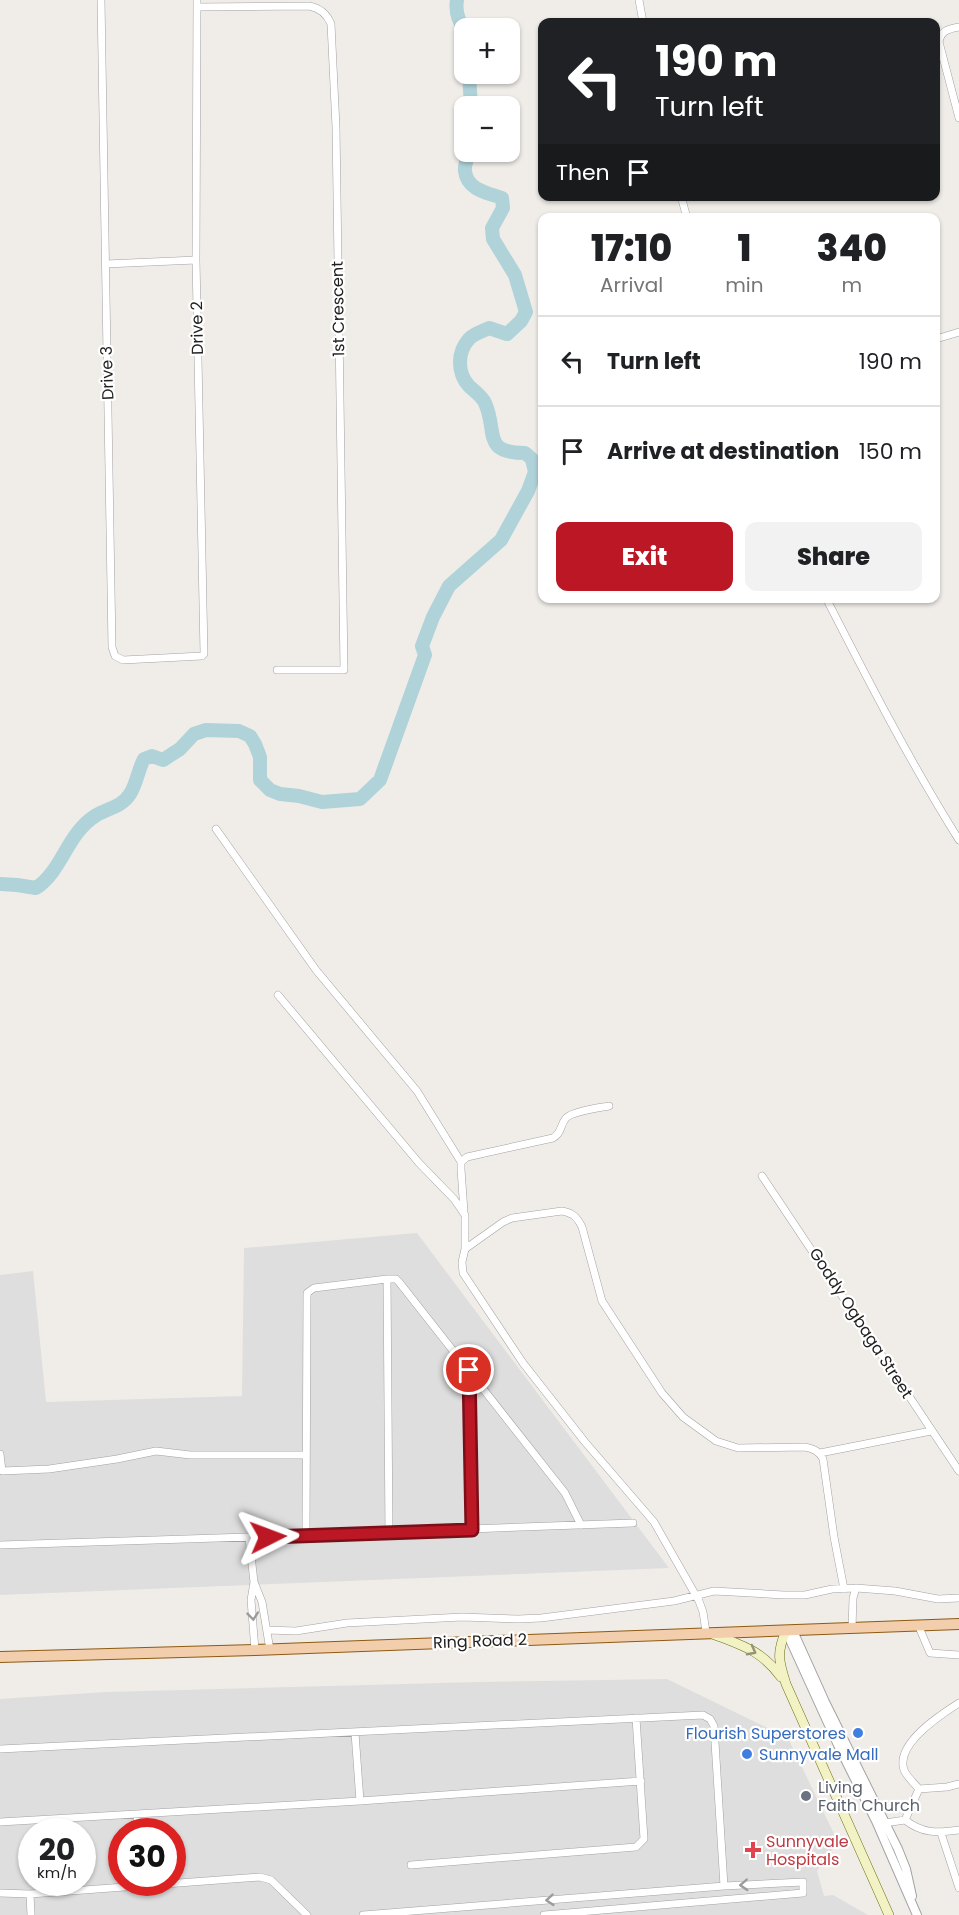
<!DOCTYPE html>
<meta charset="utf-8">
<style>
body{margin:0;font-family:Poppins,sans-serif;background:#f2f2f2;color:#202124;height:100vh;display:flex;flex-direction:column;font-size:22px;white-space:nowrap}
*{box-sizing:border-box;margin:0}
p{font-size:20px;color:#757577}
.icon{flex:none;width:33px;height:33px;fill:none;stroke:currentColor;stroke-width:2;stroke-linecap:round;stroke-linejoin:round}
.map{position:relative;flex:1;overflow:hidden}
.sheet{position:absolute;left:538px;top:213px;width:402px;height:390px;display:flex;flex-direction:column;background:#fff;border-radius:12px;box-shadow:0 2px 4px #0004}
.sheet>*{flex:none}
.banner{position:absolute;left:538px;top:18px;width:402px;height:183px;border-radius:12px;box-shadow:0 2px 4px #0004;background:#202124;color:#fff;overflow:hidden}
.tools{position:absolute;left:454px;top:18px;display:grid;gap:12px}
.tools a{display:grid;place-items:center;width:66px;height:66px;border-radius:12px;background:#fff;box-shadow:0 2px 4px #0004;font-size:30px}
.speed{position:absolute;left:18px;top:1818px;display:flex;gap:12px;font-size:30px;font-weight:700;text-align:center}
.speed>*{display:grid;place-content:center;width:78px;height:78px;border-radius:50%;background:#fff;box-shadow:0 2px 4px #0004;line-height:1}
.speed small{font-size:15px;font-weight:400}
.speed .limit{border:9px solid #d22;background:#fff;color:#111}
.pin{position:absolute;display:grid;place-items:center;width:51px;height:51px;color:#fff;margin:-26px;border:3px solid #fff;border-radius:50%;box-shadow:0 2px 6px #0007}
.me{position:absolute;width:66px;margin:-33px;rotate:87deg;stroke-linejoin:round;filter:drop-shadow(0 0 4px #0008)}
.turn{display:flex;align-items:center;gap:21px;height:126px;padding:0 18px;font-size:27px}
.turn .icon{width:78px;height:78px;stroke-width:2.5}
.turn b{display:block;font-size:42px;line-height:51px}
.then{display:flex;align-items:center;height:57px;padding:0 18px;background:#0003;gap:12px;font-size:22px}
.eta{display:flex;justify-content:space-evenly;align-items:center;height:102px;text-align:center}
.eta b{font-size:36px;font-weight:800;line-height:42px}
.cta{display:flex;gap:12px;margin-top:auto;padding:12px 18px}
.cta a{flex:1;height:69px;border-radius:12px;background:#bb1725;color:#fff;font-size:24px;font-weight:800;line-height:69px;text-align:center}
.cta a+a{background:#f2f2f2;color:#202124}
ul{padding:0;list-style:none}
li{display:flex;align-items:center;gap:18px;height:90px;padding:0 18px;border-top:2px solid #e0e0e0}
li div{flex:1}
li b{display:block;font-size:22px}
li em{font-style:normal}
.map>svg:first-child{display:block}
</style>
<div class="map">
<svg width="959" height="1915" viewBox="0 0 959 1915">
<rect width="100%" height="100%" fill="#f0ede9"/>
<!-- residential -->
<path fill="#dfdede" fill-rule="evenodd" d="M417 1233 669 1568 0 1595V1275L33 1271 46 1402 242 1396 244 1248Z
M667 1679 788 1738 838 1842 817 1871 824 1896 833 1895 868 1915H0V1699L106 1692 478 1682ZM32 1832H82V1882H32ZM122 1832H172V1882H122Z"/>
<g fill="none" stroke-linecap="round" stroke-linejoin="round">
<!-- river -->
<path stroke="#afd3d9" stroke-width="14" d="M457 0C455 12 458 21 465 30
M469 74 471 106
M0 884 17 885 36 888C62 871 67 834 95 816 107 808 121 808 130 794 137 783 138 770 144 759L152 756 163 760 180 749 194 734 206 730 239 731 250 736 255 744 260 757V780L270 790 280 794 299 796 322 802 360 799 380 780 425 655 422 646 433 617 449 586 501 540 528 491 535 472 532 459 525 453C481 453 498 431 485 403 482 396 474 391 469 386 457 373 457 352 469 339 473 334 483 331 489 328L507 334 521 321 526 312 515 275 493 239 492 228 503 208 502 198C488 193 467 190 465 171 464 165 468 157 469 152"/>
<defs>
<path id="minor" d="M101 0 112 647 115 656 123 660 202 656 204 654 196 260 197 0
M639 0 643 22
M197 7 309 6C320 8 327 14 331 24L336 127 344 670H277
M959 27C949 29 941 30 939 42L959 118
M681 196 687 218
M106 264 196 260
M936 339 959 332
M826 598C868 680 910 762 959 840
M216 829 316 970 417 1091 461 1162
M278 995 419 1163 454 1199 465 1215V1249L462 1262 463 1273 523 1363 585 1442 654 1522 699 1601 703 1612 706 1632
M762 1176 959 1471
M464 1212 461 1169V1162L467 1157 553 1138C562 1133 560 1125 566 1118 573 1111 598 1108 609 1106
M465 1249 503 1222 512 1218 562 1211C573 1213 577 1217 582 1227L602 1301 662 1393 683 1417 716 1441 738 1448 805 1447C814 1449 819 1451 823 1459L834 1537 844 1589
M387 1279 389 1533
M469 1370 472 1530
M820 1453 931 1431
M0 1454 2 1471 49 1469 117 1459 156 1451 190 1455H306
M581 1525 565 1493 399 1282 396 1279H387L314 1288 307 1293 306 1535 633 1523
M249 1538 254 1582 262 1602 270 1650
M0 1545 306 1535
M254 1582 251 1600 255 1650
M856 1588 895 1591 938 1599 959 1598
M919 1627 930 1653 959 1655
M267 1630 296 1631 347 1623 462 1617 518 1619 541 1618 674 1601 714 1591 784 1595H805L832 1589 856 1588 853 1598 852 1628
M959 1703C940 1715 895 1744 904 1770 907 1777 914 1783 919 1789L947 1787 959 1784
M355 1733 360 1801
M0 1749 703 1715 710 1719 714 1726 724 1886
M137 1814 138 1832
M905 1820 919 1789
M0 1822 360 1801 641 1781
M885 1823 905 1820C923 1834 938 1833 959 1830
M941 1833 959 1888
M411 1865 636 1847 644 1839 636 1718
M0 1893 30 1894 260 1877 271 1880 307 1915
M30 1894 31 1915
M363 1915 724 1886 803 1882V1893L544 1915"/>
<path id="tertiary" d="M786 1631 838 1745 876 1821 917 1915
M793 1631 825 1702 898 1849 906 1869 912 1896"/>
<path id="secondary" d="M786 1631C776 1653 779 1662 786 1684L889 1915
M713 1634C743 1646 761 1650 781 1677"/>
<path id="primary" d="M0 1657 255 1650 959 1624"/>
</defs>
<!-- minor casing -->
<use href="#minor" stroke="#a2a2a2" stroke-width="8"/>
<!-- tertiary casing -->
<use href="#tertiary" stroke="#a2a2a2" stroke-width="10"/>
<!-- secondary casing -->
<use href="#secondary" stroke="#6c6f12" stroke-width="10"/>
<!-- primary casing -->
<use href="#primary" stroke="#8d5a11" stroke-width="12"/>
<!-- minor -->
<use href="#minor" stroke="#fff" stroke-width="7"/>
<!-- tertiary -->
<use href="#tertiary" stroke="#fff" stroke-width="8"/>
<!-- secondary -->
<use href="#secondary" stroke="#f3f2c4" stroke-width="9"/>
<!-- primary -->
<use href="#primary" stroke="#f2ceac" stroke-width="10"/>
</g>
<!-- one-way arrows -->
<defs><path id="oneway-chevron" d="M-2-3.5L2.5 0L-2 3.5" fill="none" stroke-width="1.6" stroke-linecap="round" stroke-linejoin="round" transform="scale(1.5)"/></defs>
<g stroke="#9b9b9b">
<use href="#oneway-chevron" transform="translate(253 1616) rotate(84)"/>
<use href="#oneway-chevron" transform="translate(744 1885) rotate(177)"/>
<use href="#oneway-chevron" transform="translate(550 1900) rotate(175)"/>
</g>
<use stroke="#94947b" href="#oneway-chevron" transform="translate(752 1651) rotate(28)"/>
<g fill="none" stroke-linecap="round" stroke-linejoin="round">
<defs>
<path id="route" d="M268 1537 472 1530 469 1370"/>
</defs>
<!-- route casing -->
<use href="#route" stroke="#7a0f18" stroke-width="15"/>
<!-- route -->
<use href="#route" stroke="#bb1725" stroke-width="10"/>
</g>
<!-- markers -->
<g fill="#3f7fe0" stroke="#fff" stroke-width="2">
<circle cx="858" cy="1733" r="6"/>
<circle cx="747" cy="1754" r="6"/>
</g>
<circle fill="#6b7280" stroke="#fff" stroke-width="2" cx="806" cy="1796" r="6"/>
<path fill="#e0444e" stroke="#fff" stroke-width="2" d="M750 1841h6v6h6v6h-6v6h-6v-6h-6v-6h6z"/>
<g text-anchor="middle" dominant-baseline="central" stroke-width="4.5" stroke-linejoin="round" paint-order="stroke">
<!-- street labels -->
<g font-size="16" fill="#212121" stroke="#fff">
<text transform="translate(338 309) rotate(-91)">1st Crescent</text>
<text transform="translate(197 328) rotate(-91)">Drive 2</text>
<text transform="translate(107 373) rotate(-92)">Drive 3</text>
<text transform="translate(861 1323) rotate(57)">Goddy Ogbaga Street</text>
<text transform="translate(480 1641) rotate(-2)">Ring Road 2</text>
</g>
<!-- shop labels -->
<g font-size="16" fill="#366cbe" stroke="#fff" text-anchor="end">
<text x="846" y="1733">Flourish Superstores</text>
<text x="759" y="1754" text-anchor="start">Sunnyvale Mall</text>
</g>
<!-- worship labels -->
<g font-size="16" fill="#5b616d" stroke="#fff" text-anchor="start">
<text x="818" y="1787">Living<tspan x="818" dy="18">Faith Church</tspan></text>
</g>
<!-- health labels -->
<g font-size="16" fill="#be3a42" stroke="#fff" text-anchor="start">
<text x="766" y="1841">Sunnyvale<tspan x="766" dy="18">Hospitals</tspan></text>
</g>
</g>
</svg>
<div class="tools">
<a>+</a>
<a>−</a>
</div>
<div class="speed"><div>20<small>km/h</small></div><div class="limit">30</div></div>
<div class="pin" style="left:469px;top:1370px;background:#d93025"><svg class="icon" aria-label="arrive" viewBox="0 0 24 24"><path d="M6 21V4h12l-3 4 3 4H6"/></svg></div>
<svg class="me" style="left:268px;top:1537px" viewBox="-20 -20 40 40"><path d="M0-17L14 15 0 8-14 15z" fill="#bb1725" stroke="#fff" stroke-width="4"/></svg>
<div class="banner">
<div class="turn"><svg class="icon" aria-label="left" viewBox="0 0 24 24"><path d="M17 20v-9H6M10 6l-5 5 5 5"/></svg><div><b>190 m</b>Turn left</div></div>
<div class="then">Then<svg class="icon" aria-label="arrive" viewBox="0 0 24 24"><path d="M6 21V4h12l-3 4 3 4H6"/></svg></div>
</div>
<section class="sheet">
<div class="eta">
<div><b>17:10</b><p>Arrival</p></div>
<div><b>1</b><p>min</p></div>
<div><b>340</b><p>m</p></div>
</div>
<ul>
<li><svg class="icon" aria-label="left" viewBox="0 0 24 24"><path d="M17 20v-9H6M10 6l-5 5 5 5"/></svg><div><b>Turn left</b></div><em>190 m</em></li>
<li><svg class="icon" aria-label="arrive" viewBox="0 0 24 24"><path d="M6 21V4h12l-3 4 3 4H6"/></svg><div><b>Arrive at destination</b></div><em>150 m</em></li>
</ul>
<div class="cta"><a>Exit</a><a>Share</a></div>
</section>
</div>
